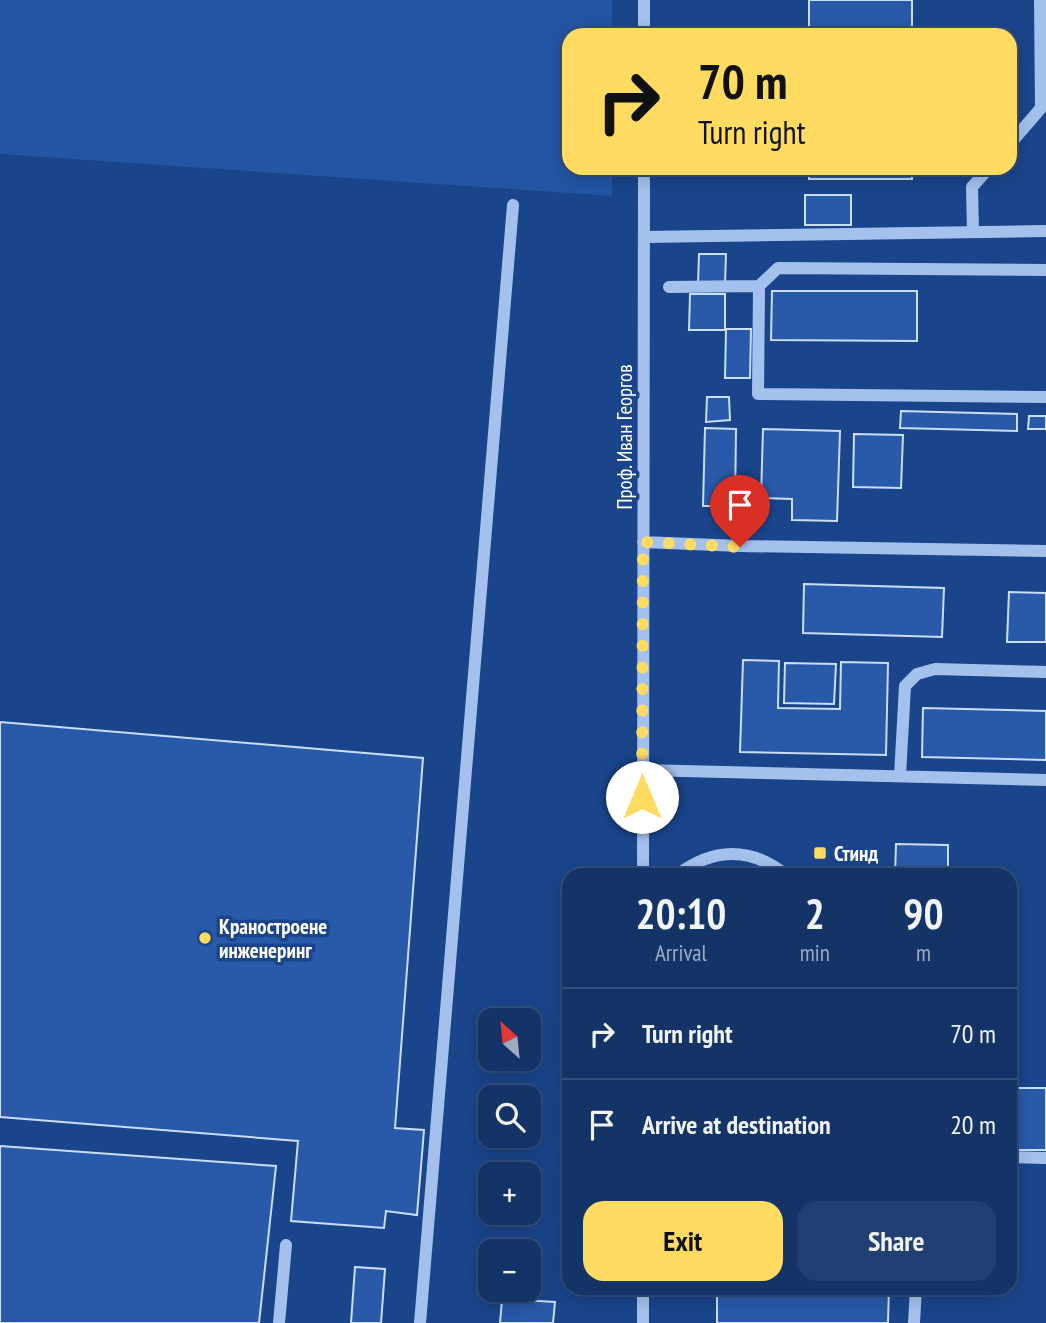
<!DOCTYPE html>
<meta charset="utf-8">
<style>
body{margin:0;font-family:"PT Sans Narrow",sans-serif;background:#213f71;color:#f1f3f6;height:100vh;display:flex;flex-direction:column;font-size:26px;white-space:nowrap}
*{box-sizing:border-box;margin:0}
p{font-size:23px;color:#9daac0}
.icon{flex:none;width:38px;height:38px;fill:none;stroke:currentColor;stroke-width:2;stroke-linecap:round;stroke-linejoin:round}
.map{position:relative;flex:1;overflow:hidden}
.side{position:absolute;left:562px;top:868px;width:455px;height:427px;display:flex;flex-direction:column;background:#143468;border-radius:21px;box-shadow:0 4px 18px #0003,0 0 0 2px #334f7c}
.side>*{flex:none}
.top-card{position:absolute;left:562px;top:28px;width:455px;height:147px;border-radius:21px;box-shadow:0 4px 18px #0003,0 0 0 2px #334f7c;background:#ffdb61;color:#111;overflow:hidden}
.needle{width:46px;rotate:333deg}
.tools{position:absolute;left:478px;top:1008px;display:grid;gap:14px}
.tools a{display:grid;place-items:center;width:63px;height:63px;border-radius:14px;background:#143468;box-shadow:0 4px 18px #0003,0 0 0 2px #334f7c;font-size:35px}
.pin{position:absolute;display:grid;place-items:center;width:60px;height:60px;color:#fff;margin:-72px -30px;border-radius:50% 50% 50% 0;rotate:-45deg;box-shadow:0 0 7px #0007}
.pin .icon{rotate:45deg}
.me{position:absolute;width:77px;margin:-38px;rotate:0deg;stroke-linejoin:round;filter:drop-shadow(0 0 5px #0008)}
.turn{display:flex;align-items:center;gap:24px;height:147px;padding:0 21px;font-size:32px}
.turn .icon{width:91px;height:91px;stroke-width:2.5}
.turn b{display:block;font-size:49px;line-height:60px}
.eta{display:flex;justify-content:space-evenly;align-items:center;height:119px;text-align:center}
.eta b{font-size:42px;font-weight:700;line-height:49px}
.cta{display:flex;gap:14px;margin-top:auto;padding:14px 21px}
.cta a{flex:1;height:80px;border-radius:21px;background:#ffdb61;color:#111;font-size:28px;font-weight:700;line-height:80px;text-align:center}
.cta a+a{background:#213f71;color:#f1f3f6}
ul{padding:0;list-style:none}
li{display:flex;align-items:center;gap:21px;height:91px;padding:0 21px;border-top:2px solid #334f7c}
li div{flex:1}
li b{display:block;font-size:26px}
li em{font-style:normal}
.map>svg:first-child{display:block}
</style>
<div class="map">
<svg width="1046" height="1323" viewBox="0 0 1046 1323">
<rect width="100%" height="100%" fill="#1a458b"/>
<!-- green -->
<path fill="#2355a4" d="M0 0H612V35H569V168H612V196L0 154Z"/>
<!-- building -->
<path fill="#295aa9" stroke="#caddfa" stroke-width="2" d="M809 0H912V35H809Z
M809 168H912V179H809Z
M805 195H851V225H805Z
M699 254H726L725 284H698Z
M772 291H917V341L771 340Z
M690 294H725V330H689Z
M726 329H751L750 378H725Z
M707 397H729L730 420 706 422Z
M901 411 1017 414V431L900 428Z
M1029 416H1046V429H1028Z
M705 428 736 429 735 506H703Z
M763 429 840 431 837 521 792 520V499L761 498Z
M854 434 903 435 901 488 853 487Z
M804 584 944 588 942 637 803 633Z
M1009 592 1046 593V642H1007Z
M743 660 779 661 778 708 840 709 841 662 888 663 886 755 740 752Z
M785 663 836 664 834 704 784 703Z
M923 708 1046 711V760L922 757Z
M0 722 423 758 395 1128 424 1130 417 1215 386 1211 384 1228 291 1221 298 1141 0 1117Z
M896 844 948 845V875H895Z
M1010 1088H1046V1150H1010Z
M562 1128H569V1154H562Z
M0 1146 276 1166 259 1323H0Z
M355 1267 385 1269 381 1323H351Z
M717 1288H889L888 1323H717Z
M502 1299 555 1302 553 1323H500Z"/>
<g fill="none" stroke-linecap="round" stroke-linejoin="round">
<!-- minor -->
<path stroke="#a4c1ed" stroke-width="12" d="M644 35V0
M1010 144 1041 108 1040 0
M973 232 972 187 989 168
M644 237 1046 231
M1046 270 778 268 759 286 758 394 1046 397
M669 287 759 286
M643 542 740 546 1046 551
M642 770 1046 780
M900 776 905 686 917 674 935 669 1046 672
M643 875 644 168
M677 875C713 848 750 846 786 875
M1010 1157 1046 1158
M279 1323 286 1245
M420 1323 513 205
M643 1323V1288
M914 1323 916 1288"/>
</g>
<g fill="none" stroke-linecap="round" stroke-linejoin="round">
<!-- route -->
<path stroke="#ffdb61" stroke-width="12" stroke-dasharray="0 21.6" d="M642 797 643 542 740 547"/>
</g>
<!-- markers -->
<g fill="#ffdb61" stroke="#1a458b" stroke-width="2.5">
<rect x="813" y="846" width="14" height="14" rx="3.5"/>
<circle cx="205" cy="938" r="7"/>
</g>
<g text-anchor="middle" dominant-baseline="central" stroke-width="7" stroke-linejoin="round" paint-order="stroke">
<!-- street labels -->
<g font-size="21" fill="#fff" stroke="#1a458b">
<text transform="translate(624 437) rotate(-90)">Проф. Иван Георгов</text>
</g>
<!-- poi labels -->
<g font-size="21" font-weight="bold" fill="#fff" stroke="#1a458b" text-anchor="start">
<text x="834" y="853">Стинд</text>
<text x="219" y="926">Краностроене<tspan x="219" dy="24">инженеринг</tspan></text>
</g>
</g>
</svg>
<div class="tools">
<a><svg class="needle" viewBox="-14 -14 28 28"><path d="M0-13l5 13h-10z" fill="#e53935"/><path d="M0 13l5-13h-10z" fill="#9daac0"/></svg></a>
<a><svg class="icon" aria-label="search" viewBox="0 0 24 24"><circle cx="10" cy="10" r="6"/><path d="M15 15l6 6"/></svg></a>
<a>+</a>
<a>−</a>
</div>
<div class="pin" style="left:740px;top:547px;background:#d93025"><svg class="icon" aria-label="arrive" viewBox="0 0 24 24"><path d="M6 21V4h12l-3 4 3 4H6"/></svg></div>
<svg class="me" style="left:642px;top:797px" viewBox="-20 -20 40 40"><circle r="19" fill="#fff"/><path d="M0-13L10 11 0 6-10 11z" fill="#ffdb61"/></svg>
<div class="top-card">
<div class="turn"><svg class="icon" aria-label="right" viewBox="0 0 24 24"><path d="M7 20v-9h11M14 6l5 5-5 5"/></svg><div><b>70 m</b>Turn right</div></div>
</div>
<section class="side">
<div class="eta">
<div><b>20:10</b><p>Arrival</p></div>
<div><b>2</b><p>min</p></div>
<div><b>90</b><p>m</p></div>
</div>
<ul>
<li><svg class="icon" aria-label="right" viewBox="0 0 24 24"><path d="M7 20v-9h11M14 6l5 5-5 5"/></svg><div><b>Turn right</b></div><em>70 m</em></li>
<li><svg class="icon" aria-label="arrive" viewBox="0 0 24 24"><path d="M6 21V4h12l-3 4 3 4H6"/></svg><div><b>Arrive at destination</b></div><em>20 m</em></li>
</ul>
<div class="cta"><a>Exit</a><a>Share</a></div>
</section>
</div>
